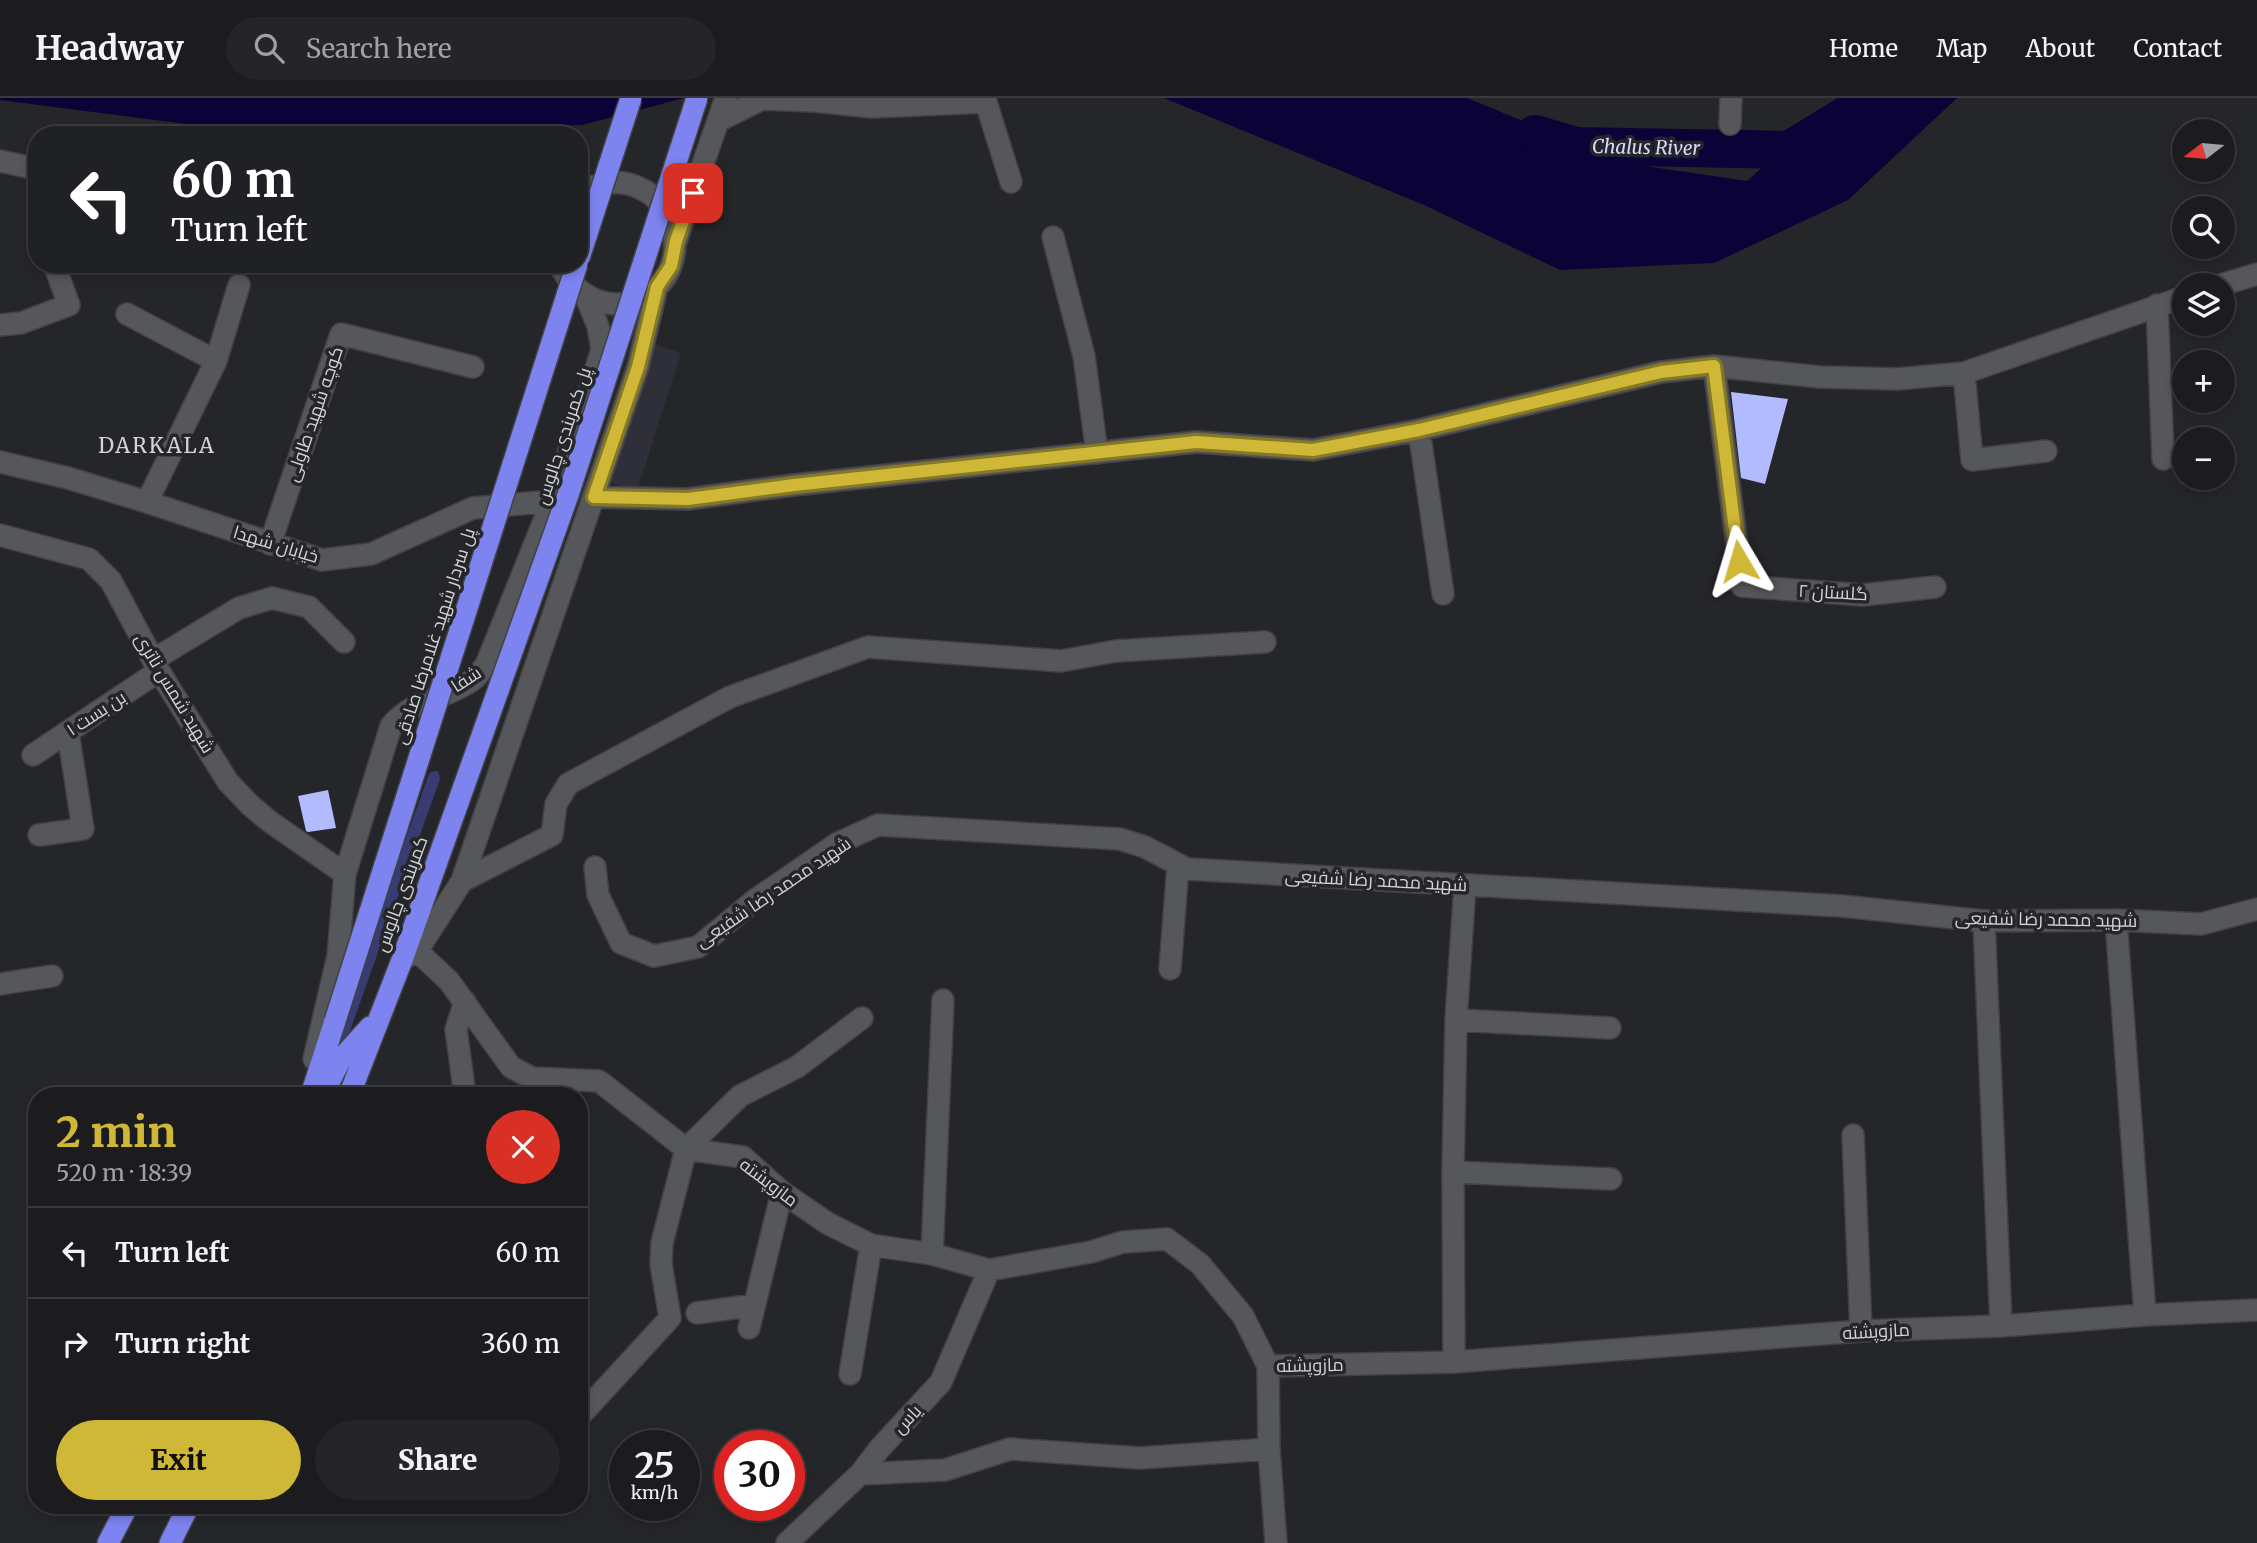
<!DOCTYPE html>
<meta charset="utf-8">
<style>
body{margin:0;font-family:Merriweather,Cairo,serif;background:#252528;color:#f1f3f6;height:100vh;display:flex;flex-direction:column;font-size:26px;white-space:nowrap}
*{box-sizing:border-box;margin:0}
p{font-size:23px;color:#a0a1a4}
.icon{flex:none;width:38px;height:38px;fill:none;stroke:currentColor;stroke-width:2;stroke-linecap:round;stroke-linejoin:round}
.map{position:relative;flex:1;overflow:hidden}
.sheet{position:absolute;left:28px;top:989px;width:560px;height:427px;display:flex;flex-direction:column;background:#1c1c1f;border-radius:28px;box-shadow:0 4px 10px #0003,0 0 0 2px #3a3a3d}
.sheet>*{flex:none}
.hud{position:absolute;left:28px;top:28px;width:560px;height:147px;border-radius:28px;box-shadow:0 4px 10px #0003,0 0 0 2px #3a3a3d;background:#202124;color:#fff;overflow:hidden}
.needle{width:46px;rotate:254deg}
.fabs{position:absolute;left:2172px;top:21px;display:grid;gap:14px}
.fabs a{display:grid;place-items:center;width:63px;height:63px;border-radius:50%;background:#1c1c1f;box-shadow:0 4px 10px #0003,0 0 0 2px #3a3a3d;font-size:35px}
.speed{position:absolute;left:609px;top:1332px;display:flex;gap:14px;font-size:35px;font-weight:700;text-align:center}
.speed>*{display:grid;place-content:center;width:91px;height:91px;border-radius:50%;background:#1c1c1f;box-shadow:0 4px 10px #0003,0 0 0 2px #3a3a3d;line-height:1}
.speed small{font-size:18px;font-weight:400}
.speed .limit{border:10px solid #d22;background:#fff;color:#111}
.pin{position:absolute;display:grid;place-items:center;width:60px;height:60px;color:#fff;margin:-30px;border-radius:14px;box-shadow:0 4px 10px #0006}
.me{position:absolute;width:77px;margin:-38px;rotate:353deg;stroke-linejoin:round;filter:drop-shadow(0 0 5px #0008)}
.turn{display:flex;align-items:center;gap:24px;height:147px;padding:0 28px;font-size:32px}
.turn .icon{width:91px;height:91px;stroke-width:2.5}
.turn b{display:block;font-size:49px;line-height:60px}
.round{display:grid;place-items:center;flex:none;width:74px;height:74px;border-radius:37px;background:#252528}
.summary{display:flex;align-items:center;justify-content:space-between;height:119px;padding:0 28px}
h1{font-size:42px;font-weight:800;line-height:52px;color:#cfb837}
.cta{display:flex;gap:14px;margin-top:auto;padding:14px 28px}
.cta a{flex:1;height:80px;border-radius:42px;background:#cfb837;color:#111;font-size:28px;font-weight:800;line-height:80px;text-align:center}
.cta a+a{background:#252528;color:#f1f3f6}
ul{padding:0;list-style:none}
li{display:flex;align-items:center;gap:21px;height:91px;padding:0 28px;border-top:2px solid #3a3a3d}
li div{flex:1}
li b{display:block;font-size:26px}
li em{font-style:normal}
header{display:flex;align-items:center;gap:42px;box-sizing:border-box;height:98px;padding:0 35px;background:#1c1c1f;border-bottom:2px solid #3a3a3d}
header strong{font-size:33px}
nav{display:flex;gap:38px;margin-inline-start:auto;font-size:24px}
.search{width:490px;height:63px;background:#252528;display:flex;align-items:center;gap:18px;box-sizing:border-box;padding:0 24px;border-radius:38px;color:#a0a1a4;font-size:26px}
.map>svg:first-child{display:block}
</style>
<header>
<strong>Headway</strong>
<div class="search"><svg class="icon" aria-label="search" viewBox="0 0 24 24"><circle cx="10" cy="10" r="6"/><path d="M15 15l6 6"/></svg>Search here</div>
<nav><a>Home</a><a>Map</a><a>About</a><a>Contact</a></nav>
</header>
<div class="map">
<svg width="2257" height="1445" viewBox="0 0 2257 1445">
<rect width="100%" height="100%" fill="#252629"/>
<!-- built -->
<path fill="#2e2f38" d="M654 246 681 255 637 393 610 384Z"/>
<!-- green -->
<path fill="#393c73" d="M437 673 439 676 440 681 342 955 331 951 429 676 431 674Z"/>
<!-- water -->
<path fill="#0b0237" d="M0 0H684L582 27 217 30 0 2Z
M1164 0H1467L1625 65 1747 83 1840 0H1957L1848 102 1714 165 1560 172 1424 107Z"/>
<g fill="none" stroke-linecap="round" stroke-linejoin="round">
<!-- river -->
<path stroke="#0b0237" stroke-width="38" d="M1535 36 1576 48 1789 52 1874 0"/>
</g>
<!-- building -->
<path fill="#b3bbff" d="M1731 294 1788 301 1765 386 1741 380Z
M328 692 336 730 308 734 306 733 298 698Z"/>
<g fill="none" stroke-linecap="round" stroke-linejoin="round">
<defs>
<path id="minor" d="M718 23 762 1 814 3 872 9 986 4 1011 84
M1730 26 1731 0
M0 63 37 71
M1053 139 1084 258 1097 355
M676 143 726 0
M559 166C578 205 622 220 656 190 683 166 680 121 654 99 649 94 641 91 635 88 619 81 593 85 579 96
M2221 187 2257 176
M2157 207 2163 361
M127 216 216 263
M0 227 21 225 69 207 54 166
M1714 268 1742 488 1863 497 1935 489
M1964 275 1972 362 2046 353
M1419 332 1443 496
M0 364 68 380 147 404 322 462 371 456 473 410 552 403
M595 399 688 401 794 387 1196 344 1313 352 1419 332 1661 274 1714 268 1820 279 1897 281 1964 275 2184 199
M147 404 216 263 239 187
M0 437 89 461 111 483 159 573 228 684 250 707 269 723 345 776
M270 446 341 236 473 269
M153 562 239 510 272 500 309 509 344 544
M33 657 159 573
M39 737 83 731 68 634
M595 769 598 797 621 845 654 858 698 849 755 802 838 745 878 727 1120 741 1145 749 1187 771 1842 808 1984 823 2116 822 2201 826 2257 811
M462 783 552 737 556 706 568 686 730 599 868 549 1061 563 1116 553 1265 544
M2116 822 2145 1217
M1984 823 2001 1228
M417 853 449 883 511 969 532 980 599 983 686 1051 743 1059 782 1094 827 1125 871 1147 932 1156 989 1172 1091 1154 1123 1144 1167 1141 1200 1166 1243 1218 1268 1268 1454 1264 1861 1233 2001 1228 2145 1217 2257 1212
M405 860 417 853 462 783 638 269 657 189
M1170 871 1178 767
M0 886 52 878
M1456 922 1610 930
M314 961 338 858 345 776 391 628C413 600 449 601 475 580 479 576 483 571 486 567L552 403 602 252 598 228 586 199
M465 998 456 931 465 904
M1853 1037 1861 1233
M1453 1074 1611 1081
M932 1156 943 902
M697 1215 754 1207
M749 1230 782 1094
M1454 1264 1453 1074 1456 922 1465 787
M1268 1268 1269 1351 1276 1445
M850 1276 871 1147
M579 1319 670 1220 661 1166 662 1145 686 1051 740 998 797 969 862 920
M860 1376 945 1372 1010 1351 1140 1360 1269 1351
M787 1445 860 1376 880 1350 941 1284 989 1172"/>
<path id="highway" d="M311 997 335 923
M322 998 341 961 370 929
M349 998 402 862 464 688
M108 1445 128 1407
M170 1445 189 1407"/>
</defs>
<!-- minor casing -->
<use href="#minor" stroke="#424245" stroke-width="24"/>
<!-- highway casing -->
<use href="#highway" stroke="#424245" stroke-width="24"/>
<!-- minor -->
<use href="#minor" stroke="#56575a" stroke-width="21"/>
<!-- highway -->
<use href="#highway" stroke="#7d83ef" stroke-width="21"/>
<defs>
<path id="highway-bridge" d="M579 160 631 0
M464 688 568 397 697 0
M335 923 577 166"/>
</defs>
<!-- highway-bridge casing -->
<use href="#highway-bridge" stroke="#424245" stroke-width="24" stroke-linecap="butt"/>
<!-- highway-bridge -->
<use href="#highway-bridge" stroke="#7d83ef" stroke-width="21"/>
</g>
<g fill="none" stroke-linecap="round" stroke-linejoin="round">
<defs>
<path id="route" d="M693 95 676 143 671 168 657 189 638 269 594 399 688 401 794 387 1196 344 1313 352 1419 332 1661 274 1714 268 1739 463"/>
</defs>
<!-- route casing -->
<use href="#route" stroke="#877824" stroke-width="18"/>
<!-- route -->
<use href="#route" stroke="#cfb837" stroke-width="12"/>
</g>
<g text-anchor="middle" dominant-baseline="central" stroke-width="7" stroke-linejoin="round" paint-order="stroke">
<!-- street labels -->
<g font-size="18" fill="#d4d4d6" stroke="#252629">
<text transform="translate(314 316) rotate(-71)">کوچه شهید طاولی</text>
<text transform="translate(563 338) rotate(-72)">پل کمربندی چالوس</text>
<text transform="translate(276 446) rotate(17)">خیابان شهدا</text>
<text transform="translate(1833 494) rotate(3)">گلستان ۲</text>
<text transform="translate(434 538) rotate(-72)">پل سردار شهید غلامرضا صادقی</text>
<text transform="translate(466 581) rotate(-33)">شفا</text>
<text transform="translate(175 595) rotate(59)">شهید شمس ناتری</text>
<text transform="translate(96 615) rotate(-33)">بن بست ۱</text>
<text transform="translate(1376 782) rotate(3)">شهید محمد رضا شفیعی</text>
<text transform="translate(773 794) rotate(-34)">شهید محمد رضا شفیعی</text>
<text transform="translate(401 796) rotate(-70)">کمربندی چالوس</text>
<text transform="translate(2046 821) rotate(1)">شهید محمد رضا شفیعی</text>
<text transform="translate(769 1084) rotate(37)">مازوپشته</text>
<text transform="translate(1876 1233) rotate(-3)">مازوپشته</text>
<text transform="translate(1310 1267) rotate(-1)">مازوپشته</text>
<text transform="translate(907 1321) rotate(-47)">یاس</text>
</g>
<!-- water labels -->
<g font-size="19" font-style="italic" fill="#d5daff" stroke="#252629">
<text transform="translate(1646 49) rotate(1)">Chalus River</text>
</g>
<!-- quarter labels -->
<g font-size="21" letter-spacing="2" fill="#d4d4d6" stroke="#252629">
<text x="157" y="347">DARKALA</text>
</g>
</g>
</svg>
<div class="fabs">
<a><svg class="needle" viewBox="-14 -14 28 28"><path d="M0-13l5 13h-10z" fill="#e53935"/><path d="M0 13l5-13h-10z" fill="#a0a1a4"/></svg></a>
<a><svg class="icon" aria-label="search" viewBox="0 0 24 24"><circle cx="10" cy="10" r="6"/><path d="M15 15l6 6"/></svg></a>
<a><svg class="icon" aria-label="layers" viewBox="0 0 24 24"><path d="M12 4l9 5-9 5-9-5zM3 14l9 5 9-5"/></svg></a>
<a>+</a>
<a>−</a>
</div>
<div class="speed"><div>25<small>km/h</small></div><div class="limit">30</div></div>
<div class="pin" style="left:693px;top:95px;background:#d93025"><svg class="icon" aria-label="arrive" viewBox="0 0 24 24"><path d="M6 21V4h12l-3 4 3 4H6"/></svg></div>
<svg class="me" style="left:1739px;top:463px" viewBox="-20 -20 40 40"><path d="M0-17L14 15 0 8-14 15z" fill="#cfb837" stroke="#fff" stroke-width="4"/></svg>
<div class="hud">
<div class="turn"><svg class="icon" aria-label="left" viewBox="0 0 24 24"><path d="M17 20v-9H6M10 6l-5 5 5 5"/></svg><div><b>60 m</b>Turn left</div></div>
</div>
<section class="sheet">
<div class="summary"><div><h1>2 min</h1><p>520 m · 18:39</p></div><a class="round" style="background:#d93025;color:#fff"><svg class="icon" aria-label="close" viewBox="0 0 24 24"><path d="M6 6l12 12M18 6L6 18"/></svg></a></div>
<ul>
<li><svg class="icon" aria-label="left" viewBox="0 0 24 24"><path d="M17 20v-9H6M10 6l-5 5 5 5"/></svg><div><b>Turn left</b></div><em>60 m</em></li>
<li><svg class="icon" aria-label="right" viewBox="0 0 24 24"><path d="M7 20v-9h11M14 6l5 5-5 5"/></svg><div><b>Turn right</b></div><em>360 m</em></li>
</ul>
<div class="cta"><a>Exit</a><a>Share</a></div>
</section>
</div>
